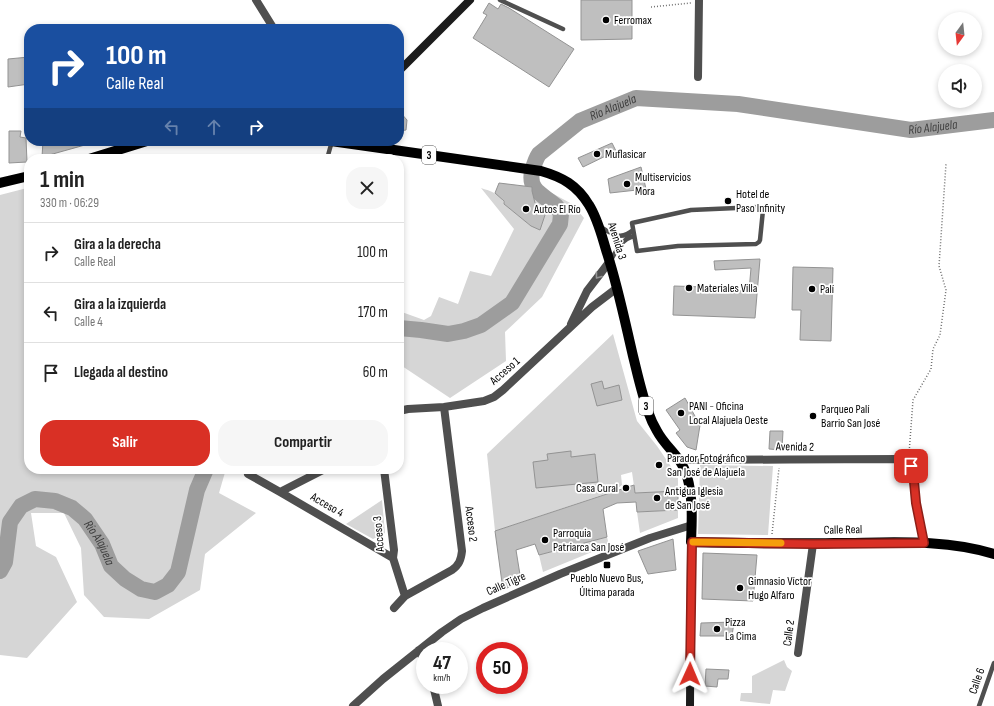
<!DOCTYPE html>
<html lang="es">
<meta charset="utf-8">
<style>
body{margin:0;font-family:"Sofia Sans Condensed",sans-serif;background:#f6f6f6;color:#222;height:100vh;display:flex;flex-direction:column;font-size:15px;white-space:nowrap}
*{box-sizing:border-box;margin:0}
p{font-size:13px;color:#767676}
.icon{flex:none;width:22px;height:22px;fill:none;stroke:currentColor;stroke-width:2;stroke-linecap:round;stroke-linejoin:round}
.map{position:relative;flex:1;overflow:hidden}
.side{position:absolute;left:24px;top:154px;width:380px;height:320px;display:flex;flex-direction:column;background:#fff;border-radius:16px;box-shadow:0 2px 6px #0003}
.side>*{flex:none}
.banner{position:absolute;left:24px;top:24px;width:380px;height:122px;border-radius:16px;box-shadow:0 2px 6px #0003;background:#1a4fa0;color:#fff;overflow:hidden}
.needle{width:26px;rotate:195deg}
.fabs{position:absolute;left:938px;top:12px;display:grid;gap:8px}
.fabs a{display:grid;place-items:center;width:44px;height:44px;border-radius:50%;background:#fff;box-shadow:0 2px 6px #0003;font-size:20px}
.speed{position:absolute;left:416px;top:642px;display:flex;gap:8px;font-size:20px;font-weight:700;text-align:center}
.speed>*{display:grid;place-content:center;width:52px;height:52px;border-radius:50%;background:#fff;box-shadow:0 2px 6px #0003;line-height:1}
.speed small{font-size:10px;font-weight:400}
.speed .limit{border:6px solid #d22;background:#fff;color:#111}
.pin{position:absolute;display:grid;place-items:center;width:34px;height:34px;color:#fff;margin:-17px;border-radius:8px;box-shadow:0 2px 6px #0006}
.me{position:absolute;width:44px;margin:-22px;rotate:1deg;stroke-linejoin:round;filter:drop-shadow(0 0 3px #0008)}
.turn{display:flex;align-items:center;gap:14px;height:84px;padding:0 16px;font-size:18px}
.turn .icon{width:52px;height:52px;stroke-width:2.5}
.turn b{display:block;font-size:28px;line-height:34px}
.lanes{display:flex;align-items:center;height:38px;padding:0 16px;background:#0003;justify-content:center;gap:20px;direction:ltr}
.lanes .off{opacity:.35}
.round{display:grid;place-items:center;flex:none;width:42px;height:42px;border-radius:16px;background:#f6f6f6}
.head{display:flex;align-items:center;justify-content:space-between;height:68px;padding:0 16px}
h1{font-size:24px;font-weight:700;line-height:30px}
.action{display:flex;gap:8px;margin-top:auto;padding:8px 16px}
.action a{flex:1;height:46px;border-radius:16px;background:#d93025;color:#fff;font-size:16px;font-weight:700;line-height:46px;text-align:center}
.action a+a{background:#f6f6f6;color:#222}
ul{padding:0;list-style:none}
li{display:flex;align-items:center;gap:12px;height:60px;padding:0 16px;border-top:1px solid #e0e0e0}
li div{flex:1}
li b{display:block;font-size:15px}
li em{font-style:normal}
.map>svg:first-child{display:block}
</style>
<div class="map">
<svg width="994" height="706" viewBox="0 0 994 706">
<rect width="100%" height="100%" fill="#fff"/>
<!-- green -->
<path fill="#d6d6d6" d="M526 179 572 204 584 218 542 297 505 332 506 361 450 398 399 364V311L424 320 431 316 439 297 458 304 470 271 491 276 514 229 481 188C490 191 502 194 504 204L531 226 540 229 545 215 535 203 532 191Z
M27 188 29 191V469H226L219 493 256 513 205 554 200 590 149 619 104 617 84 595 81 548 64 513H31L36 546 56 557 77 602 27 658 0 655V195Z
M613 334 637 421 657 446 674 471 678 478V491L635 493 632 472 621 475 622 485 614 491 495 531 487 454Z
M700 465 773 466 768 535 698 534Z
M382 500 385 533 373 539 346 524Z
M678 510V518L640 533 637 512Z
M607 537 609 545 543 572 539 555Z
M784 660 787 667 792 671 785 691 773 690 770 704 740 701 741 693H752V676Z"/>
<g fill="none" stroke-linecap="round" stroke-linejoin="round">
<!-- river -->
<g stroke="#9d9d9d" stroke-width="16">
<path id="s1" d="M399 328 421 330 448 334 464 331 481 325 512 303 560 224 561 214C559 211 558 208 556 206 544 195 528 191 532 172 534 165 535 160 539 154L580 121 636 98 738 104 911 130 994 120"/>
<path id="s2" d="M0 571 5 562 10 522 21 506 35 499 55 501 72 508 85 519 102 544 111 566 125 579 141 589 155 592 168 585 178 572 197 490 206 469"/>
</g>
</g>
<!-- building -->
<path fill="#bfbfbf" stroke="#939393" d="M581 0H632V39L581 40Z
M489 3 498 9 501 4 509 8 574 49 549 87 473 38 487 15 483 13Z
M29 57V84L8 87V59Z
M399 111 407 120 406 130 399 131Z
M9 131H21L20 137 26 138 27 162 9 163Z
M43 141H92V143L42 157Z
M612 143 616 151 583 167 578 158Z
M641 167 646 189 610 193 608 179Z
M499 183 532 187V191L535 203 545 215 540 230 531 226 504 204V201L495 193Z
M760 259 755 318 673 315 674 286 704 287V290L749 291 751 268 715 270 714 261Z
M793 267 833 268 831 341 800 340 801 310H792Z
M602 381 604 389 619 385 622 400 597 406 591 384Z
M685 398 696 418 701 419 696 450 687 447 676 433 680 430 666 410Z
M770 431H783L782 450 769 449Z
M571 451V457L595 454 598 482 536 488 533 462 548 460 547 454Z
M634 485 635 493 678 491V510L637 512 636 502 617 503 603 509 607 537 539 555 535 544 516 550 521 581 503 590 495 531Z
M673 539 676 570 648 574 638 551Z
M703 553 757 555 753 601 702 599Z
M734 622 732 636H700L701 623Z
M706 669 729 670 728 679H718L717 687 705 686Z"/>
<g fill="none" stroke-linecap="round" stroke-linejoin="round">
<!-- path -->
<path stroke="#717171" stroke-width="1.5" stroke-dasharray="1 2" stroke-linecap="butt" d="M651 7 691 3
M909 454 913 400 931 369 933 349 940 335 946 290 939 266 946 164
M772 534 779 468"/>
<!-- lane -->
<path stroke="#4f4f4f" stroke-width="4.5" d="M500 0 563 29
M327 159 332 141
M759 207 761 208 763 210 760 240 759 242 756 244 678 246 637 251 632 223 691 210Z
M601 227C612 234 621 241 633 230
M611 260C617 249 622 239 634 236
M979 706 994 663"/>
<!-- street -->
<path stroke="#4f4f4f" stroke-width="8" d="M256 0 274 29
M698 77 699 0
M571 324 587 291 610 261
M399 411 408 409 444 407 484 401 494 397 503 390 592 307 617 288
M680 460C753 459 826 460 899 459 906 461 910 464 913 471L916 503 924 543
M384 469 394 550 393 558 405 596
M248 474 280 492 393 558
M280 492 325 469
M394 608 405 596 452 570C459 565 461 560 462 551L444 407
M419 650 425 664
M798 653 813 544
M433 685 438 706
M353 706 383 679 442 632 461 619 483 608 560 574 650 538 692 525"/>
<!-- secondary -->
<path stroke="#1c1c1c" stroke-width="8" d="M399 71 470 0
M690 706 691 542"/>
<!-- primary -->
<path stroke="#000" stroke-width="10" d="M331 141 541 171C562 177 577 185 589 205 598 219 602 237 607 253 618 287 625 322 633 356 638 376 642 395 649 414 651 420 654 426 657 431 666 448 681 456 687 476 693 497 692 520 691 542 739 543 787 544 834 543 886 543 944 538 994 554
M89 159 147 141
M0 183 29 176"/>
</g>
<!-- one-way arrows -->
<defs><path id="oneway-chevron" d="M-2-3.5L2.5 0L-2 3.5" fill="none" stroke-width="1.6" stroke-linecap="round" stroke-linejoin="round"/></defs>
<use stroke="#959595" href="#oneway-chevron" transform="translate(598 276) rotate(127)"/>
<g fill="none" stroke-linecap="round" stroke-linejoin="round">
<defs>
<path id="route" d="M690 674 692 542 813 544 924 543 916 503 913 471 911 466"/>
</defs>
<!-- route casing -->
<use href="#route" stroke="#8d1f18" stroke-width="10"/>
<!-- route -->
<use href="#route" stroke="#d93025" stroke-width="7"/>
<!-- slow -->
<path stroke="#f59e0b" stroke-width="7" d="M693 542 781 543"/>
</g>
<!-- markers -->
<g fill="#000" stroke="#fff" stroke-width="1.5">
<circle cx="606" cy="20" r="4"/>
<circle cx="597" cy="154" r="4"/>
<circle cx="627" cy="184" r="4"/>
<circle cx="728" cy="201" r="4"/>
<circle cx="526" cy="209" r="4"/>
<circle cx="689" cy="288" r="4"/>
<circle cx="812" cy="289" r="4"/>
<circle cx="681" cy="413" r="4"/>
<circle cx="813" cy="416" r="4"/>
<circle cx="659" cy="465" r="4"/>
<circle cx="626" cy="488" r="4"/>
<circle cx="657" cy="498" r="4"/>
<circle cx="545" cy="540" r="4"/>
<rect x="603" y="561" width="8" height="8" rx="2"/>
<circle cx="740" cy="588" r="4"/>
<circle cx="717" cy="629" r="4"/>
</g>
<g text-anchor="middle" dominant-baseline="central" stroke-width="3.5" stroke-linejoin="round" paint-order="stroke">
<!-- shield labels -->
<g fill="#fff" stroke="#4c4c4c" stroke-width="1">
<rect x="422" y="146" width="14" height="18" rx="3"/>
<rect x="639" y="397" width="14" height="18" rx="3"/>
</g>
<g font-size="11" font-weight="bold" fill="#000">
<text x="429" y="155">3</text>
<text x="646" y="406">3</text>
</g>
<!-- poi labels -->
<g font-size="12" fill="#000" stroke="#fff" text-anchor="start">
<text x="614" y="20">Ferromax</text>
<text x="605" y="154">Muflasicar</text>
<text x="635" y="177">Multiservicios<tspan x="635" dy="14">Mora</tspan></text>
<text x="736" y="194">Hotel de<tspan x="736" dy="14">Paso Infinity</tspan></text>
<text x="534" y="209">Autos El Río</text>
<text x="697" y="288">Materiales Villa</text>
<text x="820" y="289">Palí</text>
<text x="689" y="406">PANI - Oficina<tspan x="689" dy="14">Local Alajuela Oeste</tspan></text>
<text x="821" y="409">Parqueo Palí<tspan x="821" dy="14">Barrio San José</tspan></text>
<text x="667" y="458">Parador Fotográfico<tspan x="667" dy="14">San José de Alajuela</tspan></text>
<text x="618" y="488" text-anchor="end">Casa Cural</text>
<text x="665" y="491">Antigua Iglesia<tspan x="665" dy="14">de San José</tspan></text>
<text x="553" y="533">Parroquia<tspan x="553" dy="14">Patriarca San José</tspan></text>
<text x="607" y="578" text-anchor="middle">Pueblo Nuevo Bus,<tspan x="607" dy="14">Última parada</tspan></text>
<text x="748" y="581">Gimnasio Víctor<tspan x="748" dy="14">Hugo Alfaro</tspan></text>
<text x="725" y="622">Pizza<tspan x="725" dy="14">La Cima</tspan></text>
</g>
<!-- street labels -->
<g font-size="12" fill="#000" stroke="#fff">
<text transform="translate(617 241) rotate(73)">Avenida 3</text>
<text transform="translate(505 371) rotate(-41)">Acceso 1</text>
<text transform="translate(795 447) rotate(1)">Avenida 2</text>
<text transform="translate(327 505) rotate(30)">Acceso 4</text>
<text transform="translate(471 524) rotate(83)">Acceso 2</text>
<text transform="translate(843 530) rotate(-1)">Calle Real</text>
<text transform="translate(379 534) rotate(-95)">Acceso 3</text>
<text transform="translate(506 584) rotate(-24)">Calle Tigre</text>
<text transform="translate(789 633) rotate(-82)">Calle 2</text>
<text transform="translate(977 681) rotate(-71)">Calle 6</text>
</g>
<!-- water labels -->
<g font-size="13" font-style="italic" fill="#3e3e3e" stroke="#fff">
<text stroke="none"><textPath href="#s1" startOffset="386">Río Alajuela</textPath></text>
<text stroke="none"><textPath href="#s1" startOffset="710">Río Alajuela</textPath></text>
<text stroke="none"><textPath href="#s2" startOffset="169">Río Alajuela</textPath></text>
</g>
</g>
</svg>
<div class="fabs">
<a><svg class="needle" viewBox="-14 -14 28 28"><path d="M0-13l5 13h-10z" fill="#e53935"/><path d="M0 13l5-13h-10z" fill="#767676"/></svg></a>
<a><svg class="icon" aria-label="sound" viewBox="0 0 24 24"><path d="M4 9h4l5-4v14l-5-4H4zM17 9q2 3 0 6"/></svg></a>
</div>
<div class="speed"><div>47<small>km/h</small></div><div class="limit">50</div></div>
<div class="pin" style="left:911px;top:466px;background:#d93025"><svg class="icon" aria-label="arrive" viewBox="0 0 24 24"><path d="M6 21V4h12l-3 4 3 4H6"/></svg></div>
<svg class="me" style="left:690px;top:674px" viewBox="-20 -20 40 40"><path d="M0-17L14 15 0 8-14 15z" fill="#d93025" stroke="#fff" stroke-width="4"/></svg>
<div class="banner">
<div class="turn"><svg class="icon" aria-label="right" viewBox="0 0 24 24"><path d="M7 20v-9h11M14 6l5 5-5 5"/></svg><div><b>100 m</b>Calle Real</div></div>
<div class="lanes"><svg class="icon off" aria-label="left" viewBox="0 0 24 24"><path d="M17 20v-9H6M10 6l-5 5 5 5"/></svg><svg class="icon off" aria-label="ahead" viewBox="0 0 24 24"><path d="M12 20V5M6 11l6-6 6 6"/></svg><svg class="icon" aria-label="right" viewBox="0 0 24 24"><path d="M7 20v-9h11M14 6l5 5-5 5"/></svg></div>
</div>
<section class="side">
<div class="head"><div><h1>1 min</h1><p>330 m · 06:29</p></div><a class="round"><svg class="icon" aria-label="close" viewBox="0 0 24 24"><path d="M6 6l12 12M18 6L6 18"/></svg></a></div>
<ul>
<li><svg class="icon" aria-label="right" viewBox="0 0 24 24"><path d="M7 20v-9h11M14 6l5 5-5 5"/></svg><div><b>Gira a la derecha</b><p>Calle Real</p></div><em>100 m</em></li>
<li><svg class="icon" aria-label="left" viewBox="0 0 24 24"><path d="M17 20v-9H6M10 6l-5 5 5 5"/></svg><div><b>Gira a la izquierda</b><p>Calle 4</p></div><em>170 m</em></li>
<li><svg class="icon" aria-label="arrive" viewBox="0 0 24 24"><path d="M6 21V4h12l-3 4 3 4H6"/></svg><div><b>Llegada al destino</b></div><em>60 m</em></li>
</ul>
<div class="action"><a>Salir</a><a>Compartir</a></div>
</section>
</div>
